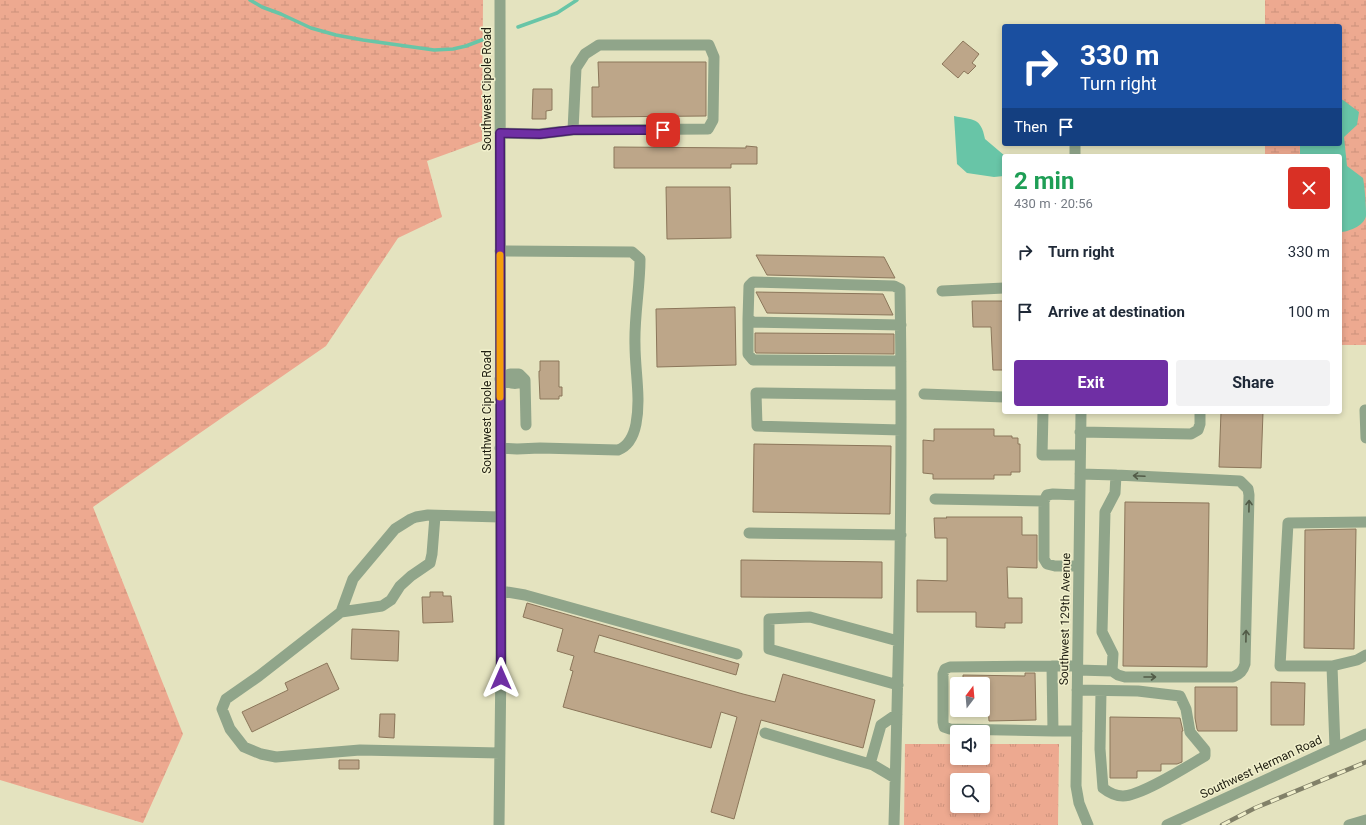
<!DOCTYPE html>
<meta charset="utf-8">
<style>
body{margin:0;font-family:Roboto,sans-serif;background:#f2f2f3;color:#1f2937;height:100vh;display:flex;flex-direction:column;font-size:15px;white-space:nowrap}
*{box-sizing:border-box;margin:0}
p{font-size:13px;color:#747a83}
.icon{flex:none;width:22px;height:22px;fill:none;stroke:currentColor;stroke-width:2;stroke-linecap:round;stroke-linejoin:round}
.map{position:relative;flex:1;overflow:hidden}
.panel{position:absolute;left:1002px;top:154px;width:340px;height:260px;display:flex;flex-direction:column;background:#fff;border-radius:4px;box-shadow:0 2px 6px #0003}
.panel>*{flex:none}
.guide{position:absolute;left:1002px;top:24px;width:340px;height:122px;border-radius:4px;box-shadow:0 2px 6px #0003;background:#1a4fa0;color:#fff;overflow:hidden}
.needle{width:26px;rotate:16deg}
.fabs{position:absolute;left:950px;top:677px;display:grid;gap:8px}
.fabs a{display:grid;place-items:center;width:40px;height:40px;border-radius:4px;background:#fff;box-shadow:0 2px 6px #0003;font-size:20px}
.pin{position:absolute;display:grid;place-items:center;width:34px;height:34px;color:#fff;margin:-17px;border-radius:8px;box-shadow:0 2px 6px #0006}
.me{position:absolute;width:44px;margin:-22px;rotate:0deg;stroke-linejoin:round;filter:drop-shadow(0 0 3px #0008)}
.turn{display:flex;align-items:center;gap:14px;height:84px;padding:0 12px;font-size:18px}
.turn .icon{width:52px;height:52px;stroke-width:2.5}
.turn b{display:block;font-size:28px;line-height:34px}
.then{display:flex;align-items:center;height:38px;padding:0 12px;background:#0003;gap:8px;font-size:15px}
.round{display:grid;place-items:center;flex:none;width:42px;height:42px;border-radius:4px;background:#f2f2f3}
.summary{display:flex;align-items:center;justify-content:space-between;height:68px;padding:0 12px}
h1{font-size:24px;font-weight:700;line-height:30px;color:#1e9e55}
.cta{display:flex;gap:8px;margin-top:auto;padding:8px 12px}
.cta a{flex:1;height:46px;border-radius:4px;background:#6f2fa4;color:#fff;font-size:16px;font-weight:700;line-height:46px;text-align:center}
.cta a+a{background:#f2f2f3;color:#1f2937}
ul{padding:0;list-style:none}
li{display:flex;align-items:center;gap:12px;height:60px;padding:0 12px}
li div{flex:1}
li b{display:block;font-size:15px}
li em{font-style:normal}
.map>svg:first-child{display:block}
</style>
<div class="map">
<svg width="1366" height="825" viewBox="0 0 1366 825">
<defs>
<pattern id="grass-tufts" width="24" height="20" patternUnits="userSpaceOnUse"><rect width="24" height="20" fill="#eda990"/><path d="M3 7l-1-3M5 7V3M7 7l1-3M15 17l-1-3M17 17v-4M19 17l1-3" fill="none" stroke="#cb917b"/></pattern>
<pattern id="wetland-marsh" width="20" height="14" patternUnits="userSpaceOnUse"><rect width="20" height="14" fill="#eda990"/><path d="M1 5h8M5 5V1M11 12h8M15 12V8" fill="none" stroke="#cb917b"/></pattern>
</defs>
<rect width="100%" height="100%" fill="#e4e3bf"/>
<!-- grass -->
<path fill="url(#grass-tufts)" fill-rule="evenodd" d="M905 744H957V758H983V744H1059L1058 825H904ZM957 780H983V806H957Z"/>
<!-- wetland -->
<path fill="url(#wetland-marsh)" d="M0 0H483L482 141 427 161 442 217 398 238 326 346 93 507 183 734 143 823 0 780Z
M1265 0H1366V345H1340V156H1265V144H1340V26H1265Z"/>
<!-- water -->
<path fill="#68c5a7" d="M1340 99 1343 100 1359 112 1357 125 1344 137 1347 166 1363 178C1365 188 1366 207 1366 216 1364 226 1348 232 1340 232V156H1300V144H1340Z
M954 116C973 120 981 117 985 139L1005 156 1004 176 994 177 967 173 957 164Z"/>
<g fill="none" stroke-linecap="round" stroke-linejoin="round">
<!-- stream -->
<path stroke="#68c5a7" stroke-width="3.5" d="M250 0 262 7 281 14 311 28 336 35 363 40 434 50 453 49 466 46 487 38
M518 27 557 13 577 0"/>
</g>
<!-- building -->
<path fill="#bda689" stroke="#8b765a" d="M963 41 979 54 972 63 976 66 968 74 964 71 958 78 942 64Z
M598 62H706V116L592 117V87H599Z
M533 89H552V110L546 111V119H532Z
M746 146 757 147V164H731V168H614V147L746 148Z
M666 187H730L731 238 667 239Z
M756 255 884 257 895 278 767 275Z
M756 292 883 294 893 315 767 313Z
M972 301H1004V370H993L991 327H973Z
M735 307 736 365 657 367 656 309Z
M755 333 894 334V354L756 353 755 351Z
M540 361H559V387H562V396H559V399H540L539 376V371H540Z
M1221 412H1263L1261 468 1219 467Z
M934 429H994V436H1012V438H1018V444H1020V472H1011V475H994V479H933V474L923 473V440L934 441Z
M754 444 891 446 890 514 753 512Z
M1125 502 1209 503 1207 667 1123 666Z
M946 517H1022V535H1037V568L1007 567 1008 598H1022V623H1005V628L976 627V612H917V580L947 581V538H935L934 518H947Z
M1356 529 1354 649 1304 648 1305 530Z
M741 560 882 562V598L741 597Z
M430 592H443V596H451L453 622 423 623 422 597H430Z
M527 603 739 664 736 675 599 635 594 652 743 694 775 702 783 674 875 700 863 748 761 720 734 819 711 812 737 717 721 712 711 748 563 707 573 671 570 670 574 656 557 651 563 629 523 617Z
M352 629 399 631 398 661 351 659Z
M327 663 339 689 252 732 242 712 288 690 285 683Z
M1025 673H1035L1036 720 989 721 988 706H983V684H963V675L1025 676Z
M1271 682 1305 683 1304 725H1271Z
M1195 687H1237V731H1198L1197 729 1195 718Z
M380 714H395L394 738 379 737Z
M1110 717 1180 718 1183 731H1182V762L1177 764H1161V771H1137V778H1110Z
M339 760H359V769H339Z"/>
<g fill="none" stroke-linecap="round" stroke-linejoin="round">
<!-- minor -->
<path stroke="#90a58a" stroke-width="11" d="M500 133 539 134 573 130 708 129 713 120 714 57 709 45H599L585 54 576 68 573 130
M1075 144V156
M942 291 1004 288
M748 319V354L753 360 901 361
M510 374H519L525 380C516 386 510 383 500 379Z
M525 380 526 425
M924 394 1004 397
M901 395 756 393 757 426 901 430
M1365 410 1366 438
M1043 412 1042 455H1080
M1081 412 1076 786 1079 803 1088 825
M1080 432 1191 434 1198 430 1200 424V412
M500 448 517 449 540 448 618 450C629 446 634 434 636 424 641 398 635 371 635 345 634 316 640 288 640 259L632 252 500 251
M935 499 1044 501
M500 517 428 515 416 517 411 519 395 529 353 579 341 612 259 676 226 699 222 709 230 729 244 747 261 754 276 757 360 750 500 753
M749 533 901 535
M1079 566H1055L1047 564 1044 559V501L1047 495 1053 494 1079 495
M501 591 525 595 737 654
M341 612 382 606 391 600 400 586 411 576 430 563 432 554 435 516
M1052 666 950 667 945 669 943 674V722L944 727 950 729 1053 731
M1332 666 1357 660 1366 655
M1078 670 1112 671 1113 654 1102 632 1105 512 1115 493 1116 475 1080 474
M1112 671 1118 675 1125 677H1233C1240 674 1243 671 1245 664L1249 495 1248 489 1240 481 1116 475
M898 685 769 649V619L810 617 898 641
M1077 690 1138 691 1180 696 1186 709 1190 732 1205 750V756C1188 766 1141 796 1123 796 1115 796 1108 792 1103 788L1100 749 1101 691
M1077 731H1053L1052 666H1078
M765 733 873 765 895 778
M1335 748 1332 666H1280L1288 523 1366 522
M870 764 881 725 897 714
M499 825 501 663 500 0
M894 825C899 646 903 468 900 289L894 286 753 282 749 286 748 319 753 322 901 325
M1167 825 1366 734
M1349 825 1366 820"/>
<defs>
<path id="rail" d="M1222 825 1255 808 1366 762"/>
</defs>
<!-- rail casing -->
<use href="#rail" stroke="#828169" stroke-width="4.5"/>
<!-- rail -->
<use href="#rail" stroke="#f1f0cc" stroke-width="3" stroke-dasharray="9" stroke-linecap="butt"/>
</g>
<!-- one-way arrows -->
<defs><path id="oneway-shaft" d="M-6 0H5M1.5-3L5.5 0L1.5 3" fill="none" stroke-width="1.6" stroke-linecap="round" stroke-linejoin="round"/></defs>
<g stroke="#525b47">
<use href="#oneway-shaft" transform="translate(1139 476) rotate(-177)"/>
<use href="#oneway-shaft" transform="translate(1249 506) rotate(-89)"/>
<use href="#oneway-shaft" transform="translate(1246 636) rotate(-89)"/>
<use href="#oneway-shaft" transform="translate(1150 677)"/>
</g>
<g fill="none" stroke-linecap="round" stroke-linejoin="round">
<defs>
<path id="route" d="M501 678 500 133 540 134 573 130H663"/>
</defs>
<!-- route casing -->
<use href="#route" stroke="#481f6b" stroke-width="10"/>
<!-- route -->
<use href="#route" stroke="#6f2fa4" stroke-width="7"/>
<!-- slow -->
<path stroke="#f59e0b" stroke-width="7" d="M500 255V397"/>
</g>
<g text-anchor="middle" dominant-baseline="central" stroke-width="3" stroke-linejoin="round" paint-order="stroke">
<!-- street labels -->
<g font-size="12" fill="#1f1e11" stroke="#f1f0cc">
<text transform="translate(487 89) rotate(-90)">Southwest Cipole Road</text>
<text transform="translate(487 412) rotate(-90)">Southwest Cipole Road</text>
<text transform="translate(1065 619) rotate(-89)">Southwest 129th Avenue</text>
<text transform="translate(1261 767) rotate(-25)">Southwest Herman Road</text>
</g>
</g>
</svg>
<div class="fabs">
<a><svg class="needle" viewBox="-14 -14 28 28"><path d="M0-13l5 13h-10z" fill="#e53935"/><path d="M0 13l5-13h-10z" fill="#747a83"/></svg></a>
<a><svg class="icon" aria-label="sound" viewBox="0 0 24 24"><path d="M4 9h4l5-4v14l-5-4H4zM17 9q2 3 0 6"/></svg></a>
<a><svg class="icon" aria-label="search" viewBox="0 0 24 24"><circle cx="10" cy="10" r="6"/><path d="M15 15l6 6"/></svg></a>
</div>
<div class="pin" style="left:663px;top:130px;background:#d93025"><svg class="icon" aria-label="arrive" viewBox="0 0 24 24"><path d="M6 21V4h12l-3 4 3 4H6"/></svg></div>
<svg class="me" style="left:501px;top:678px" viewBox="-20 -20 40 40"><path d="M0-17L14 15 0 8-14 15z" fill="#6f2fa4" stroke="#fff" stroke-width="4"/></svg>
<div class="guide">
<div class="turn"><svg class="icon" aria-label="right" viewBox="0 0 24 24"><path d="M7 20v-9h11M14 6l5 5-5 5"/></svg><div><b>330 m</b>Turn right</div></div>
<div class="then">Then<svg class="icon" aria-label="arrive" viewBox="0 0 24 24"><path d="M6 21V4h12l-3 4 3 4H6"/></svg></div>
</div>
<section class="panel">
<div class="summary"><div><h1>2 min</h1><p>430 m · 20:56</p></div><a class="round" style="background:#d93025;color:#fff"><svg class="icon" aria-label="close" viewBox="0 0 24 24"><path d="M6 6l12 12M18 6L6 18"/></svg></a></div>
<ul>
<li><svg class="icon" aria-label="right" viewBox="0 0 24 24"><path d="M7 20v-9h11M14 6l5 5-5 5"/></svg><div><b>Turn right</b></div><em>330 m</em></li>
<li><svg class="icon" aria-label="arrive" viewBox="0 0 24 24"><path d="M6 21V4h12l-3 4 3 4H6"/></svg><div><b>Arrive at destination</b></div><em>100 m</em></li>
</ul>
<div class="cta"><a>Exit</a><a>Share</a></div>
</section>
</div>
